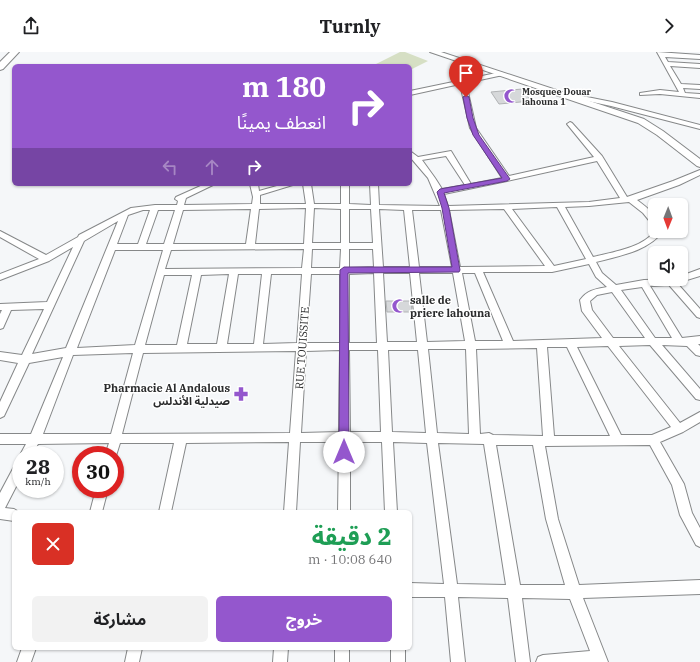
<!DOCTYPE html>
<html lang="ar">
<meta charset="utf-8">
<style>
body{margin:0;font-family:"IBM Plex Serif","Noto Sans Arabic",serif;background:#f2f2f2;color:#202124;direction:rtl;height:100vh;display:flex;flex-direction:column;font-size:15px;white-space:nowrap}
*{box-sizing:border-box;margin:0}
p{font-size:13px;color:#757577}
.icon{flex:none;width:22px;height:22px;fill:none;stroke:currentColor;stroke-width:2;stroke-linecap:round;stroke-linejoin:round}
.map{position:relative;flex:1;overflow:hidden;direction:ltr}
.drawer{position:absolute;left:12px;top:458px;width:400px;height:140px;display:flex;flex-direction:column;background:#fff;border-radius:6px;box-shadow:0 1px 3px #0004;direction:rtl}
.drawer>*{flex:none}
.banner{position:absolute;left:12px;top:12px;width:400px;height:122px;border-radius:6px;box-shadow:0 1px 3px #0004;direction:rtl;background:#9457cd;color:#fff;overflow:hidden}
.needle{width:26px;rotate:181deg}
.controls{position:absolute;left:648px;top:146px;display:grid;gap:8px}
.controls a{display:grid;place-items:center;width:40px;height:40px;border-radius:6px;background:#fff;box-shadow:0 1px 3px #0004;font-size:20px}
.speed{position:absolute;left:12px;top:394px;display:flex;gap:8px;font-size:20px;font-weight:700;text-align:center}
.speed>*{display:grid;place-content:center;width:52px;height:52px;border-radius:50%;background:#fff;box-shadow:0 1px 3px #0004;line-height:1}
.speed small{font-size:10px;font-weight:400}
.speed .limit{border:6px solid #d22;background:#fff;color:#111}
.pin{position:absolute;display:grid;place-items:center;width:34px;height:34px;color:#fff;margin:-41px -17px;border-radius:50% 50% 50% 0;rotate:-45deg;box-shadow:0 0 4px #0007}
.pin .icon{rotate:45deg}
.me{position:absolute;width:44px;margin:-22px;rotate:0deg;stroke-linejoin:round;filter:drop-shadow(0 0 3px #0008)}
.turn{display:flex;align-items:center;gap:14px;height:84px;padding:0 20px;font-size:18px}
.turn .icon{width:52px;height:52px;stroke-width:2.5}
.turn b{display:block;font-size:28px;line-height:34px}
.lanes{display:flex;align-items:center;height:38px;padding:0 20px;background:#0003;justify-content:center;gap:20px;direction:ltr}
.lanes .off{opacity:.35}
.round{display:grid;place-items:center;flex:none;width:42px;height:42px;border-radius:6px;background:#f2f2f2}
.head{display:flex;align-items:center;justify-content:space-between;height:68px;padding:0 20px}
h1{font-size:24px;font-weight:700;line-height:30px;color:#1e9e55}
.cta{display:flex;gap:8px;margin-top:auto;padding:8px 20px}
.cta a{flex:1;height:46px;border-radius:6px;background:#9457cd;color:#fff;font-size:16px;font-weight:700;line-height:46px;text-align:center}
.cta a+a{background:#f2f2f2;color:#202124}
header{display:flex;justify-content:space-between;align-items:center;height:52px;padding:0 20px;background:#fff;font-size:18px;font-weight:700}
.map>svg:first-child{display:block}
</style>
<header><svg class="icon" aria-label="forward" viewBox="0 0 24 24"><path d="M9 5l7 7-7 7"/></svg>Turnly<svg class="icon" aria-label="share" viewBox="0 0 24 24"><path d="M12 15V3M7 8l5-5 5 5M5 13v7h14v-7"/></svg></header>
<div class="map">
<svg width="700" height="610" viewBox="0 0 700 610">
<rect width="100%" height="100%" fill="#f5f7f9"/>
<!-- green -->
<path fill="#d6dfc4" d="M400 0H405L428 9 410 18V14H372Z"/>
<!-- building -->
<path fill="#d6d8da" stroke="#b1b3b5" d="M522 37 531 49 499 52 491 40Z
M386 249H411L412 260H387Z"/>
<g fill="none" stroke-linecap="round" stroke-linejoin="round">
<defs>
<path id="minor" d="M657 0 700 3V7L665 5 668 10 700 12V16L670 14 681 32 700 33V37L683 36 685 41 700 42V46L660 42 640 43V41L660 38 679 40Z
M501 20 504 22 503 23 466 31 476 76 509 124 594 105 567 72 570 70 572 71 602 104 627 145 673 129 700 118V123L679 133 637 148C646 155 655 160 655 173L652 172 643 161 629 150 589 154 565 155 593 205C613 200 642 196 655 179H663C649 199 619 204 596 210L602 221 616 233 644 228 681 227V224L700 217V224L677 231 700 257V266L697 265 669 233 650 234 682 286 700 284V292H698L700 294V304L696 303 687 294 662 293 700 337V348L696 347 650 293 619 294 680 371 700 360V370L683 380 660 390 684 432 692 461 700 476V495L696 493 680 463 672 433 650 393 545 394 558 467 579 533 700 528V542L583 546 608 610H536L538 605 543 603 590 599 570 547 522 546 530 610H516L508 546 458 545 465 610H451L445 545H410V531L444 532 427 391 393 390 397 460H385L382 390H350V460H338L339 390H300L296 460H284L289 390 186 391 171 460H159L174 391H120L115 407V403H105L109 391 38 392 32 403H21V404L20 403 26 392H0V382H31L63 305 29 311 4 364 0 366V350L18 311 0 308V300L22 303 44 257 11 258 3 276 0 277V262L2 258H0V252L47 250 73 195 49 209 0 228V222L39 207 0 185V179L46 203 78 185 79 183 131 156 155 153H177L178 149 175 147 176 145 205 132H215L186 146 184 153 252 152 253 145 250 132H258L259 139 284 132H296L260 143V152H306L303 132H311L314 152H341V132H349V152L371 153 370 132H378L379 153 440 154 428 126 410 105V99L418 105 451 99 471 132 502 126 470 76 460 32 410 43V39ZM446 104 465 133 442 137 435 126 422 108ZM597 109 620 146 589 150 448 154 444 142 507 129ZM557 155 586 207 554 214 512 157ZM306 156 304 192H255L259 157ZM314 156 341 157V191H312ZM251 157 246 192H173L183 158ZM349 157H371L373 191H349ZM379 157 404 158 410 215H383ZM504 157 545 214 460 215 449 158ZM143 158H150L138 192H117L128 163ZM158 158H175L164 192H146ZM412 158H441L452 215H419ZM118 169 66 296 32 302 84 189ZM304 197 302 216 165 217 171 198ZM312 197H341L340 216H311ZM349 197H373L374 215 349 216ZM115 198H163L135 293 77 296ZM589 212 596 225 607 235C596 237 587 238 580 248L582 259 602 286 513 289 483 220H552ZM374 221 377 291H349V222ZM383 221H410L417 290H387ZM419 221H453L465 289 427 290ZM462 221H475L503 289H475ZM229 222 217 292H187L201 223ZM238 222H262L254 292H227ZM271 222H302L297 291 263 292ZM311 222H340V291H306ZM164 223H192L177 293H145ZM642 235 672 286H655L621 238ZM612 240 645 286H613L592 258 590 249 597 243ZM608 294 671 375 652 383H621L577 295ZM547 295H567L610 384H554ZM537 296 543 384 493 383 489 381 480 382 476 297ZM428 297H466L469 382 437 381ZM340 298 339 380 301 381 306 299ZM349 298H378L381 380H350ZM388 298H418L426 381 392 380ZM296 299 290 381 122 382 143 301ZM133 301 111 382H43L73 303ZM438 391 484 392 506 533 457 532ZM496 393H533L546 467 565 533H520Z
M562 40 612 50 700 73V77L611 54 560 43V41Z
M21 408V425L5 456 14 457 19 460H14V469L0 467V441L17 409Z
M96 437H108L102 460H90Z
M22 596H36L31 610H17Z
M128 596H142L139 610H125Z
M274 596H288L287 610H273Z
M335 596H349V610H335Z
M391 596H405V610H391Z"/>
<path id="secondary" d="M430 0H441L644 67 663 79 700 107V115L697 114 657 83 638 71Z"/>
<path id="primary" d="M10 0H19L3 17 0 18V10Z"/>
</defs>
<!-- minor casing -->
<use href="#minor" stroke="#868889" stroke-width="2"/>
<!-- secondary casing -->
<use href="#secondary" stroke="#868889" stroke-width="2"/>
<!-- primary casing -->
<use href="#primary" stroke="#868889" stroke-width="2"/>
<!-- minor -->
<use href="#minor" fill="#fff" fill-rule="evenodd"/>
<!-- secondary -->
<use href="#secondary" fill="#fff" fill-rule="evenodd"/>
<!-- primary -->
<use href="#primary" fill="#fff" fill-rule="evenodd"/>
</g>
<!-- route -->
<path fill="#9457cd" stroke="#603985" d="M466 43 469 45 473 66 479 83 510 127 507 129 444 141 449 156 460 218 459 220 348 221 349 400 348 403 344 405 341 403 339 400 340 218 344 215H452L442 156 437 140 440 137 502 126 473 83 467 66 463 45Z"/>
<!-- icons -->
<defs>
<symbol id="mosque-bare" viewBox="-9 -9 18 18"><path d="M3.5-4.9A6 6 0 1 0 3.5 4.9A5 5 0 1 1 3.5-4.9Z" fill="#9457cd" stroke="#fff" stroke-width="2.5" paint-order="stroke"/></symbol>
<symbol id="pharmacy-bare" viewBox="-9 -9 18 18"><path d="M-2-6h4v4h4v4h-4v4h-4v-4h-4v-4h4Z" fill="#9457cd" stroke="#fff" stroke-width="2.5" paint-order="stroke"/></symbol>
</defs>
<g fill-rule="evenodd">
<use href="#mosque-bare" x="501" y="34" width="20" height="20"/>
<use href="#mosque-bare" x="389" y="244" width="20" height="20"/>
<use href="#pharmacy-bare" x="231" y="332" width="20" height="20"/>
</g>
<g text-anchor="middle" dominant-baseline="central" stroke-width="3" stroke-linejoin="round" paint-order="stroke">
<!-- far-poi labels -->
<g font-size="9" font-weight="bold" fill="#2b2c2d" stroke="#fff" text-anchor="start">
<text x="522" y="39">Mosquee Douar<tspan x="522" dy="10">lahouna 1</tspan></text>
</g>
<!-- poi labels -->
<g font-size="11" font-weight="bold" fill="#2b2c2d" stroke="#fff" text-anchor="start">
<text x="410" y="248">salle de<tspan x="410" dy="13">priere lahouna</tspan></text>
<text x="230" y="336" text-anchor="end">Pharmacie Al Andalous<tspan x="230" dy="13">صيدلية الأندلس</tspan></text>
</g>
<!-- street labels -->
<g font-size="11" fill="#2b2c2d" stroke="#fff">
<text transform="translate(302 296) rotate(-86)">RUE TOUISSITE</text>
</g>
</g>
</svg>
<div class="controls">
<a><svg class="needle" viewBox="-14 -14 28 28"><path d="M0-13l5 13h-10z" fill="#e53935"/><path d="M0 13l5-13h-10z" fill="#757577"/></svg></a>
<a><svg class="icon" aria-label="sound" viewBox="0 0 24 24"><path d="M4 9h4l5-4v14l-5-4H4zM17 9q2 3 0 6"/></svg></a>
</div>
<div class="speed"><div>28<small>km/h</small></div><div class="limit">30</div></div>
<div class="pin" style="left:466px;top:45px;background:#d93025"><svg class="icon" aria-label="arrive" viewBox="0 0 24 24"><path d="M6 21V4h12l-3 4 3 4H6"/></svg></div>
<svg class="me" style="left:344px;top:400px" viewBox="-20 -20 40 40"><circle r="19" fill="#fff"/><path d="M0-13L10 11 0 6-10 11z" fill="#9457cd"/></svg>
<div class="banner">
<div class="turn"><svg class="icon" aria-label="right" viewBox="0 0 24 24"><path d="M7 20v-9h11M14 6l5 5-5 5"/></svg><div><b>180 m</b>انعطف يمينًا</div></div>
<div class="lanes"><svg class="icon off" aria-label="left" viewBox="0 0 24 24"><path d="M17 20v-9H6M10 6l-5 5 5 5"/></svg><svg class="icon off" aria-label="ahead" viewBox="0 0 24 24"><path d="M12 20V5M6 11l6-6 6 6"/></svg><svg class="icon" aria-label="right" viewBox="0 0 24 24"><path d="M7 20v-9h11M14 6l5 5-5 5"/></svg></div>
</div>
<section class="drawer">
<div class="head"><div><h1>2 دقيقة</h1><p>640 m · 10:08</p></div><a class="round" style="background:#d93025;color:#fff"><svg class="icon" aria-label="close" viewBox="0 0 24 24"><path d="M6 6l12 12M18 6L6 18"/></svg></a></div>
<div class="cta"><a>خروج</a><a>مشاركة</a></div>
</section>
</div>
